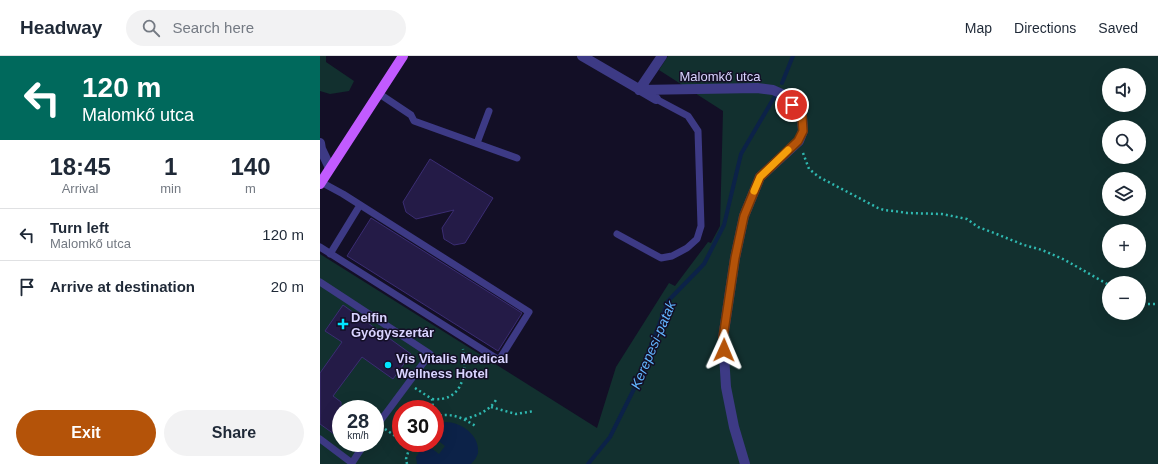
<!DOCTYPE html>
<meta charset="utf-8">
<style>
body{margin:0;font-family:Arial,sans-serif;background:#f2f2f3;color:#1f2937;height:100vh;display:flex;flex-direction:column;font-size:15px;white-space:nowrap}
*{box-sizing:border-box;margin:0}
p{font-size:13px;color:#747a83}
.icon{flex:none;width:22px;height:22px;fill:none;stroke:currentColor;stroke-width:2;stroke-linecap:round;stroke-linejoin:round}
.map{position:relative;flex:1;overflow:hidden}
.drawer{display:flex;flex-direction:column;background:#fff;width:320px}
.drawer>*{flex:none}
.banner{background:#00695c;color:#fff;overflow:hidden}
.fabs{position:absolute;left:782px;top:12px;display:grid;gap:8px}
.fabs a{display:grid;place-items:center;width:44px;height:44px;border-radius:50%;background:#fff;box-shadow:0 4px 16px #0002;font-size:20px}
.speed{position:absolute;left:12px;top:344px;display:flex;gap:8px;font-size:20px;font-weight:700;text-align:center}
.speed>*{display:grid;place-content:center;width:52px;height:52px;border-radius:50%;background:#fff;box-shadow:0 4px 16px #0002;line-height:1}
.speed small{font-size:10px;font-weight:400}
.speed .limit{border:6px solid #d22;background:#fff;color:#111}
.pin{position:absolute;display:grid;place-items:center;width:34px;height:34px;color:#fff;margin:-17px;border:2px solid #fff;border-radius:50%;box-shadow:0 1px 4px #0007}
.me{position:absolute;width:44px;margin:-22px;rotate:1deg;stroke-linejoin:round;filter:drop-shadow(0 0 3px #0008)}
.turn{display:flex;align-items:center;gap:14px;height:84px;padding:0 16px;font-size:18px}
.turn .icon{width:52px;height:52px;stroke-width:2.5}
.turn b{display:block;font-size:28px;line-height:34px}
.eta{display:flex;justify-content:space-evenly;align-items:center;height:68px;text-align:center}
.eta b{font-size:24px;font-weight:700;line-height:28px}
.primary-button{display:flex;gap:8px;margin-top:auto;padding:8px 16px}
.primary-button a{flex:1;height:46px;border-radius:24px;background:#b45309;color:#fff;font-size:16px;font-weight:700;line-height:46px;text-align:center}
.primary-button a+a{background:#f2f2f3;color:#1f2937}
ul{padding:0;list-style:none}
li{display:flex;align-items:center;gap:12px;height:52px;padding:0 16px;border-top:1px solid #e0e1e3}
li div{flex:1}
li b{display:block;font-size:15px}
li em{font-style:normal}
header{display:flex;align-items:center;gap:24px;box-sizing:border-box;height:56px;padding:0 20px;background:#fff;border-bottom:1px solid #e0e1e3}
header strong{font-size:19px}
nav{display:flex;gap:22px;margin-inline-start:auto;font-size:14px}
.search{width:280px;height:36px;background:#f2f2f3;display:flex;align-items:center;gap:10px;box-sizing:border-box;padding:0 14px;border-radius:22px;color:#747a83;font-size:15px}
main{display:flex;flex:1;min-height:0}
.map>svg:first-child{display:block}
</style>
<header>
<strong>Headway</strong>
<div class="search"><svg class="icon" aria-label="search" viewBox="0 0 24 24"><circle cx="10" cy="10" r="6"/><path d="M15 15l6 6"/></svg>Search here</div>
<nav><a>Map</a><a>Directions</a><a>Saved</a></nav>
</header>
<main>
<section class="drawer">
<div class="banner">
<div class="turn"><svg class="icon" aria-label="left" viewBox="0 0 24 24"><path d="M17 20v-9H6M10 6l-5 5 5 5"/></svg><div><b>120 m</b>Malomkő utca</div></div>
</div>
<div class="eta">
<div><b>18:45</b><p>Arrival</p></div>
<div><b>1</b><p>min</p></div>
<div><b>140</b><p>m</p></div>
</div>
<ul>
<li><svg class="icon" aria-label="left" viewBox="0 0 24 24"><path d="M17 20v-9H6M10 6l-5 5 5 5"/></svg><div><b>Turn left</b><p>Malomkő utca</p></div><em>120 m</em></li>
<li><svg class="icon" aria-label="arrive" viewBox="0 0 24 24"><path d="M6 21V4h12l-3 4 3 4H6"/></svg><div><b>Arrive at destination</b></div><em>20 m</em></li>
</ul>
<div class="primary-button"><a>Exit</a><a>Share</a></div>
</section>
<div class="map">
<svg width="838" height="408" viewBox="0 0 838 408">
<rect width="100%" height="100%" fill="#130f26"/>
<!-- green -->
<path fill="#12302f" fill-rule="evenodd" d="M0 0H6V6L34 25 29 35 10 38 0 35Z
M348 0H838V408H0V198L277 372 296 311 349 227 355 230 388 186 391 187 400 170 403 55 339 14ZM789 19H819V49H789ZM789 71H819V101H789ZM789 123H819V153H789ZM789 175H819V205H789ZM789 227H819V257H789ZM21 353H55V387H21ZM81 353H115V387H81Z"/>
<!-- water -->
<path fill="#0c2248" d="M125 366C141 366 160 379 158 397 157 401 154 405 151 408H97L96 401 100 395 110 391 119 398 125 390 116 383C115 374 117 370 125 366Z"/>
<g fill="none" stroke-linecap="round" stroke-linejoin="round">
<!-- stream -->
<path stroke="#0c2248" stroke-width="4" d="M462 27 473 0
M268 408 290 381 316 329 348 245 384 208 404 169 421 98 455 40"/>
</g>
<!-- building -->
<path fill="#241b47" stroke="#3b2d73" d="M110 103 173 142 145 187 134 189 124 183 122 172 134 154 96 163 86 156 83 146Z
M51 162 202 257 178 295 27 200Z
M23 249 91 298 73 323 42 301 13 340 21 346V383L0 368V317L22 286 5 275Z"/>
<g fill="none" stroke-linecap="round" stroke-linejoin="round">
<!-- path -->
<path stroke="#2fb8b0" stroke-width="2.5" stroke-dasharray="2 3" stroke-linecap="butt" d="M483 97 489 113 499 121 558 152 564 154 574 155 587 157 622 158 647 163 658 171 674 177 704 189 722 194 745 204 789 229
M819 245 823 248H838
M95 332 112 343 113 353
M112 343C143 346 147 318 143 293
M171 351 196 358 214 355
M115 361C130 355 145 363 157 371
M145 363C158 359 169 355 176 344
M65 373 81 384
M85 387 90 390 96 387
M87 408 86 403 90 390"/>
<!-- lane -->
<path stroke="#3d3a85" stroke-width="7" d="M58 37 91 59 94 65 197 102
M157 87 169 55
M297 178 341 202 352 200 367 192 377 183 381 170 378 75 368 60 336 43
M0 191 179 304 209 256 23 138 1 126
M10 198 40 149
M0 226 110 298 55 372
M0 383 32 407 45 387"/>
<!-- street -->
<path stroke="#3d3a85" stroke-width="10" d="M262 0 336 43
M319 34 437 32 453 34 462 38 482 60 483 75 479 85 440 121 424 160 415 202 403 282 406 331 414 371 425 408
M319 34 342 0
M0 87 1 93 10 112"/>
<!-- primary -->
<path stroke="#c25bff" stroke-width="10" d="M0 128 83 0"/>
</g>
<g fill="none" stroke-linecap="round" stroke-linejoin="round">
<defs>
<path id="route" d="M404 294 403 282 415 202 424 160 440 121 478 85 483 75 482 60 472 49"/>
</defs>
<!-- route casing -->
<use href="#route" stroke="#753606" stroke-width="10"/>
<!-- route -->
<use href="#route" stroke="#b45309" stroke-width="7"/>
<!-- slow -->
<path stroke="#f59e0b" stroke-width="7" d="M434 135 440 121 468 94"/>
</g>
<!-- markers -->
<g fill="#00e5ff" stroke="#130f26" stroke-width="1.5">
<path d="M21 262h4v4h4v4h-4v4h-4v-4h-4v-4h4z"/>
<circle cx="68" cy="309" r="4"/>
</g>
<g text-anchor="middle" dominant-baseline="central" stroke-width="3" stroke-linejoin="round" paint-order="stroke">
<!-- street labels -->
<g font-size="13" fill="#d9d4ff" stroke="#130f26">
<text x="400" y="20">Malomkő utca</text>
</g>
<!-- poi labels -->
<g font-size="13" font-weight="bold" fill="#d9d4ff" stroke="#130f26" text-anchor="start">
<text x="31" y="261">Delfin<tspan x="31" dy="15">Gyógyszertár</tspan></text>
<text x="76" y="302">Vis Vitalis Medical<tspan x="76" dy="15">Wellness Hotel</tspan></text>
</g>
<!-- water labels -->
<g font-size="14" font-style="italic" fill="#62b6ff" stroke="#130f26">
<text transform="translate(333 289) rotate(-67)">Kerepesi-patak</text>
</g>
</g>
</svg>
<div class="fabs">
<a><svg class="icon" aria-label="sound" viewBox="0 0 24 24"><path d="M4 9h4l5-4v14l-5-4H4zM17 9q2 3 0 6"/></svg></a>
<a><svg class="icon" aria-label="search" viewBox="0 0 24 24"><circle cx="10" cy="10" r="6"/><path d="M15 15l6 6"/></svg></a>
<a><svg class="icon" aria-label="layers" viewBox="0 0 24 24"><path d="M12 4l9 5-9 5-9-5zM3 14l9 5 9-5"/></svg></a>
<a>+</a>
<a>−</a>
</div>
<div class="speed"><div>28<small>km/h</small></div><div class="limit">30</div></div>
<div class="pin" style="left:472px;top:49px;background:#d93025"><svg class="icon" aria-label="arrive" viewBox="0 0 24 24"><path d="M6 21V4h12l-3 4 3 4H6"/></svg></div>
<svg class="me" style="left:404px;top:294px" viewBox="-20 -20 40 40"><path d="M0-17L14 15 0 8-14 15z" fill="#b45309" stroke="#fff" stroke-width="4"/></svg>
</div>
</main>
